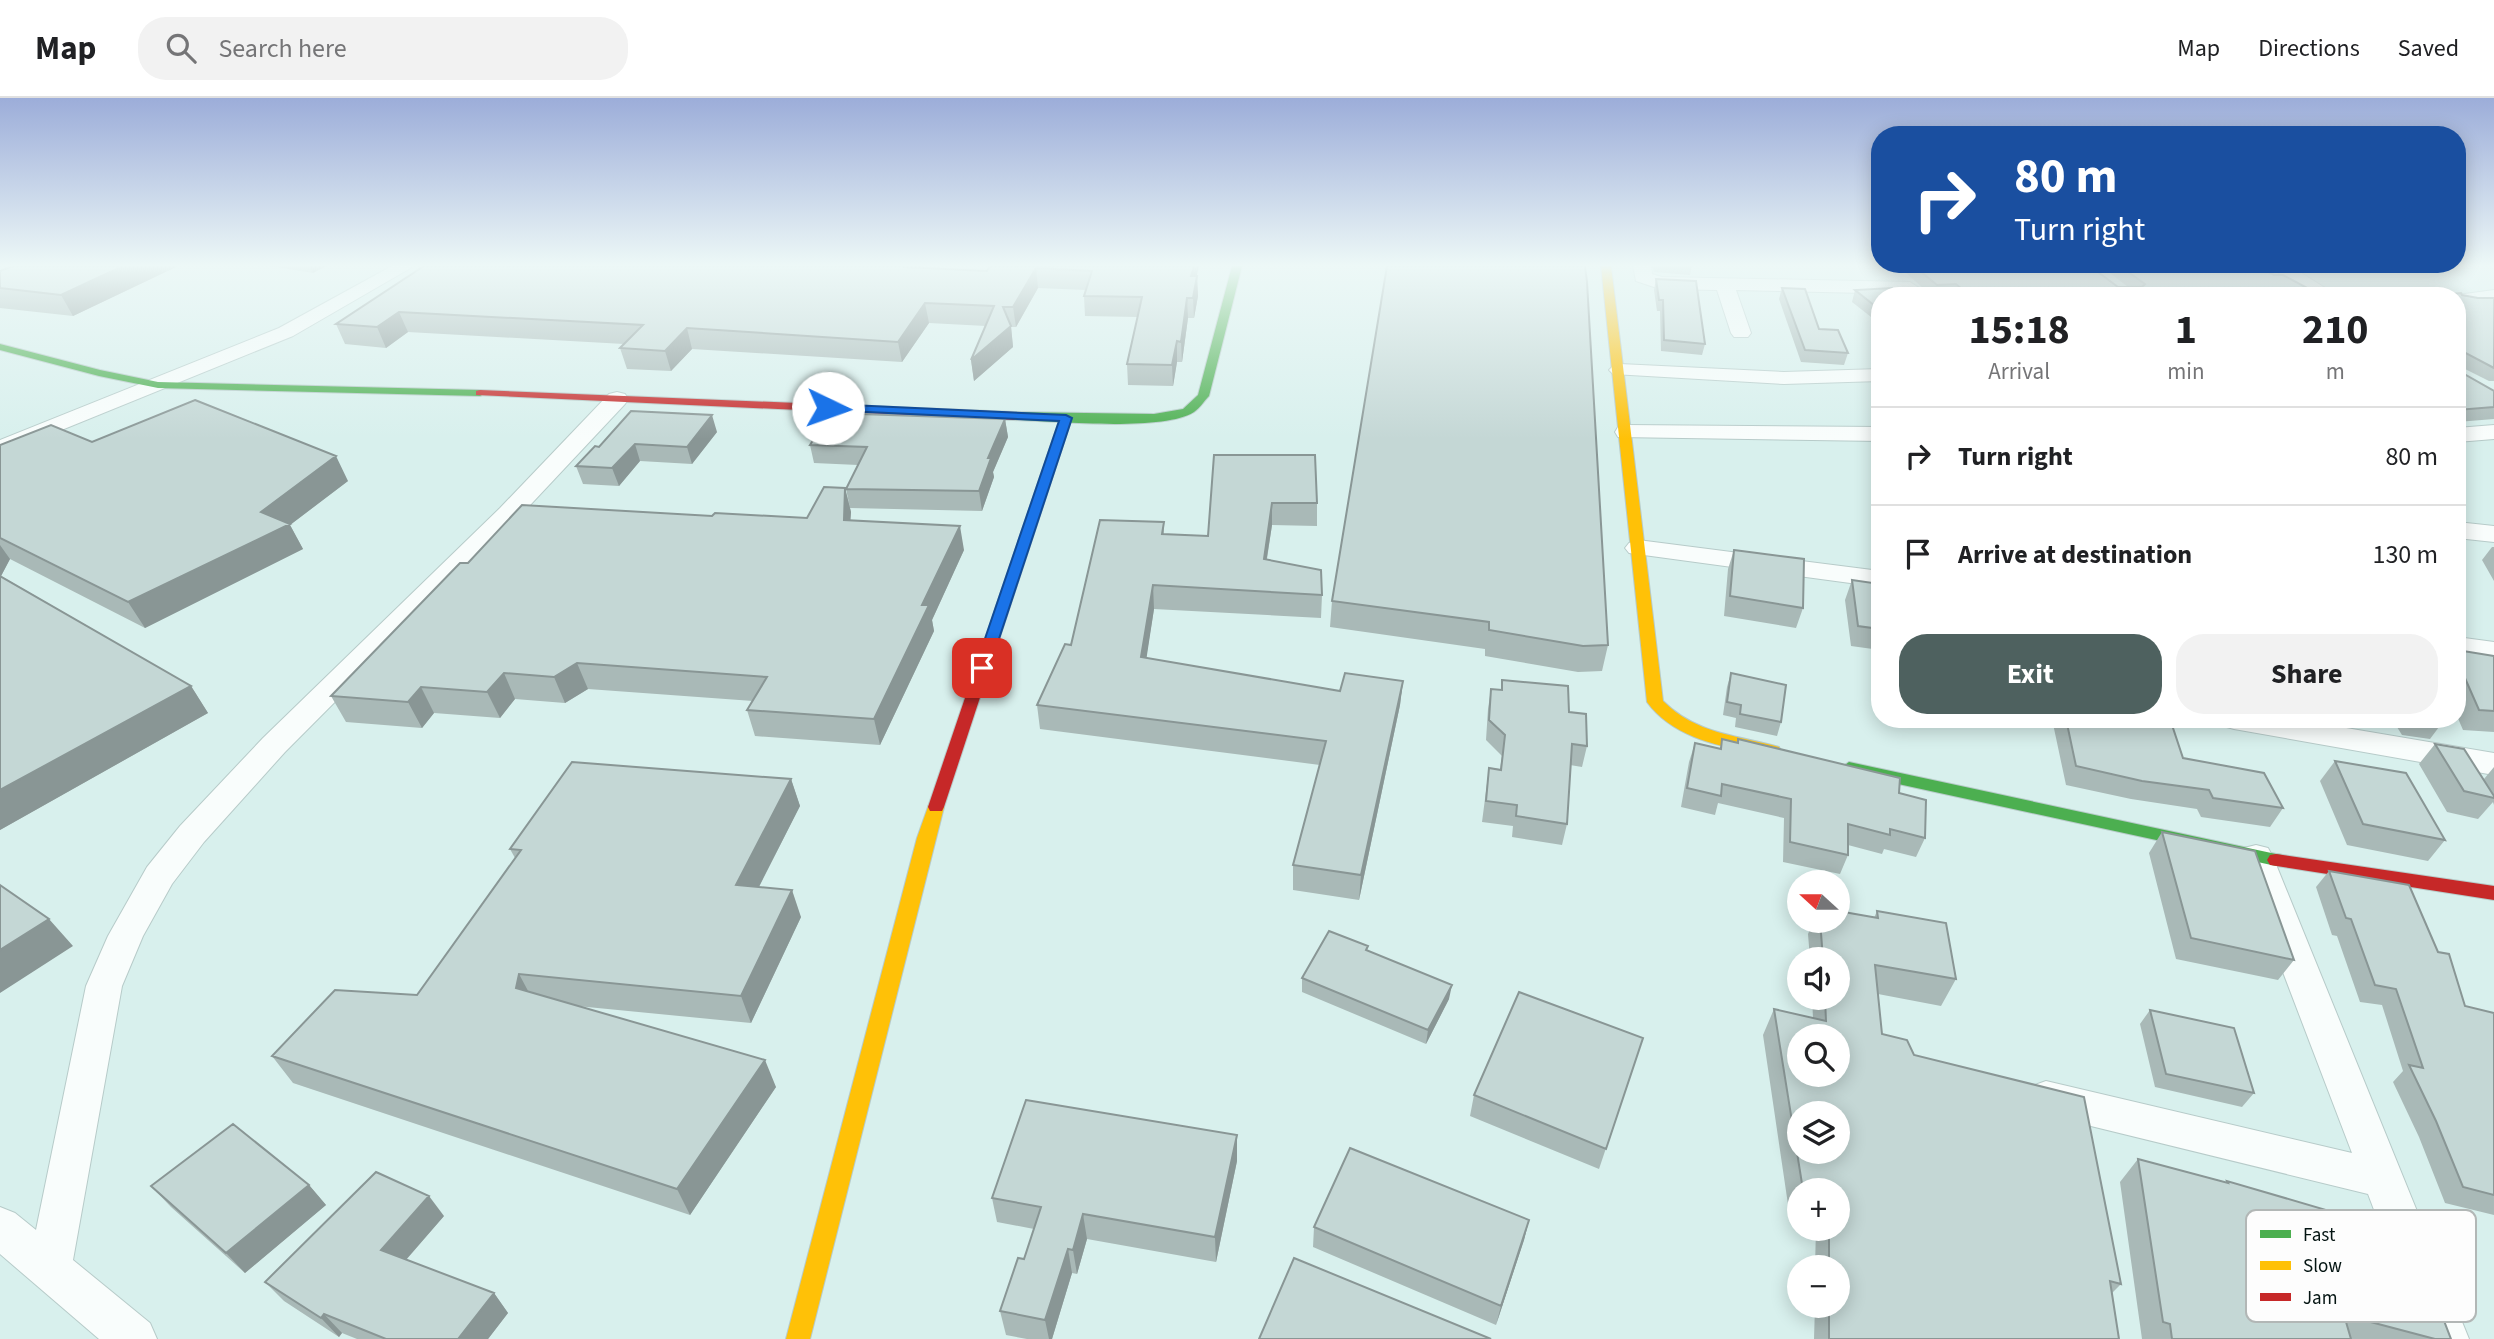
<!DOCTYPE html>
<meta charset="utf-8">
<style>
body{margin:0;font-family:"Source Sans 3",sans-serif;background:#f2f2f2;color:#202124;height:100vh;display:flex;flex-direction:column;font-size:26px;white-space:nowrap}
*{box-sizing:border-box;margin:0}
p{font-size:23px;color:#757577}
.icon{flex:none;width:38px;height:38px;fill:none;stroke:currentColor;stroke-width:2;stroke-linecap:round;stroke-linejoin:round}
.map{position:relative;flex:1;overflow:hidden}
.details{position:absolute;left:1871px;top:189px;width:595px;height:441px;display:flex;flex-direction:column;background:#fff;border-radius:28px;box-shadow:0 4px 18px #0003}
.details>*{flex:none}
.banner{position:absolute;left:1871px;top:28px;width:595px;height:147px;border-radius:28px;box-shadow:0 4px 18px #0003;background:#1a4fa0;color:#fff;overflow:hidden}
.needle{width:46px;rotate:291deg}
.fabs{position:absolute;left:1787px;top:772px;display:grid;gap:14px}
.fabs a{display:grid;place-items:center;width:63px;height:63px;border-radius:50%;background:#fff;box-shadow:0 4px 18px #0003;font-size:35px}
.pin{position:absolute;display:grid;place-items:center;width:60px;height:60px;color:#fff;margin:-30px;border-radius:14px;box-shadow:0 4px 10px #0006}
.me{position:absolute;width:77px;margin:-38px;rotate:93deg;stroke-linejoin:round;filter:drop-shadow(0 0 5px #0008)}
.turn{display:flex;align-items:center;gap:24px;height:147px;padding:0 28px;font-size:32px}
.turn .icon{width:91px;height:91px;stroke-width:2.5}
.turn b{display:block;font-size:49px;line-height:60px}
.eta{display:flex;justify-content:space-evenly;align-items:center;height:119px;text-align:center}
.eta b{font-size:42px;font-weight:700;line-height:49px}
.action{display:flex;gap:14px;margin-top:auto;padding:14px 28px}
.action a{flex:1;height:80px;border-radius:28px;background:#4e615f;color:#fff;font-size:28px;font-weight:700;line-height:80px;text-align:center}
.action a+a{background:#f2f2f2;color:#202124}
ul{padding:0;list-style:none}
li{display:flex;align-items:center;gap:21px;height:98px;padding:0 28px;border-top:2px solid #e0e0e0}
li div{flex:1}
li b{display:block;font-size:26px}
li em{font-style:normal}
header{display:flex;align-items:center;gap:42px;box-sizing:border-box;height:98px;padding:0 35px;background:#fff;border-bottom:2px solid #e0e0e0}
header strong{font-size:33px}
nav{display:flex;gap:38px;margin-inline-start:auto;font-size:24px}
.search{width:490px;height:63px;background:#f2f2f2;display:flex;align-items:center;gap:18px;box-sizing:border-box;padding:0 24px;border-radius:28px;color:#757577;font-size:26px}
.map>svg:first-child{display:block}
</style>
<header>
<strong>Map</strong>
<div class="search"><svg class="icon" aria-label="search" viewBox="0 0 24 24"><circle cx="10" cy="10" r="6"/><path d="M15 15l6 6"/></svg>Search here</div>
<nav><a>Map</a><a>Directions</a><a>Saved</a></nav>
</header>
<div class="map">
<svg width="2494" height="1241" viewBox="0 0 2494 1241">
<rect width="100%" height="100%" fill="#d8f0ed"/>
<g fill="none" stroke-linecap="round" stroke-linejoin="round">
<defs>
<path id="street" d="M392 168H414L293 238 0 357V342L279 230Z
M1633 168H1651L1652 176 1662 179 1910 184 1919 190 1910 196 1736 192 1751 235 1748 239H1734L1731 235 1717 192 1660 191 1636 183Z
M2268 168H2290L2338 198H2315Z
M2494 192V204L2457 207V198H2450Z
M1620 266 1784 274 1880 271V283L1784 286 1613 276 1609 272 1613 268Z
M617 294 625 296 628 301 625 306 518 420 285 654 204 744 172 786 143 838 122 888 73 1162 150 1225 157 1241H99L0 1156V1109L15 1115 36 1132 86 888 108 838 147 769 180 728 263 640 500 410 609 296Z
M1626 327 1880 329V343L1618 339 1615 334 1618 329Z
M2494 327V341L2457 344V330Z
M2457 424 2494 428V444L2457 440Z
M1638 442 1880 473V489L1629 455 1625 450 1629 445Z
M2457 539 2494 544V562L2457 557Z
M2219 621H2293L2494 655V677L2234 631 2223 628Z
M2256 747 2268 750 2273 759 2469 1241H2423L2368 1096 2046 1017 2032 1012 2026 1000 2032 988 2046 983 2352 1055 2239 759 2244 750Z"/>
<path id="fast" d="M1232 168H1242L1209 298C1204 303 1200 310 1194 314 1163 334 1053 323 1014 322L1008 318 1014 314 1154 316 1183 311 1198 297Z
M0 246 100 272 158 284 480 292 486 295 480 298 158 290 99 278 0 252Z
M1849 664 2276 756 2282 757 2285 762 2282 767 2276 768 1843 674 1841 670Z"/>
<path id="slow" d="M1601 168H1611L1663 603C1696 636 1736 637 1779 649L1781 653 1779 657C1770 659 1760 656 1751 654 1713 647 1671 637 1647 604Z
M936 703 942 705 944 709 810 1241H786L917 740 928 709 930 705Z"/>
<path id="jam" d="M480 292 1014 314 1020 318 1014 322 476 297V293Z
M1066 316 1072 320 944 709 942 713H930L928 709 1060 320Z
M2276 756 2494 788V802L2270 767 2267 762 2270 757Z"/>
</defs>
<!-- street casing -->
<use href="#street" stroke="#b7cbc9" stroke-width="2"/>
<!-- fast casing -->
<use href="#fast" stroke="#b7cbc9" stroke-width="2"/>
<!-- slow casing -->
<use href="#slow" stroke="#b7cbc9" stroke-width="2"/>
<!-- jam casing -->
<use href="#jam" stroke="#b7cbc9" stroke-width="2"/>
<!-- street -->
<use href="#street" fill="#f9fdfc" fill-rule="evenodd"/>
<!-- fast -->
<use href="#fast" fill="#4caf50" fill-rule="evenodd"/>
<!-- slow -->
<use href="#slow" fill="#ffc107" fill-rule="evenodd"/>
<!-- jam -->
<use href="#jam" fill="#c62828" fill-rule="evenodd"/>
</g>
<!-- wall -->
<path fill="#a9b9b7" d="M178 168 73 218 0 210V173Z
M270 168H326L313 175Z
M424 168H921L920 169 987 173 990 168 1197 178 1198 198 1194 220H1188L1182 264H1177L1173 288 1128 287 1127 266 1138 219 1085 218 1084 198 1086 192 1038 190 1016 229H1011L1013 249 974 283 971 262 986 228 929 225 902 264 692 251 671 273 627 271 620 250 624 246 408 234 386 250 345 246 336 226Z
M1387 168 1608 547 1602 573 1578 574 1485 558V551L1330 529 1332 503Z
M1652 168H1692L1690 177 1654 174Z
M1898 168H2090L2118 189H2128L2101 168H2257L2274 177 2322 198H1932Z
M1656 181 1705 246 1702 257 1661 253 1660 213H1657L1654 192Z
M1782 190 1819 231 1848 255 1844 267 1801 264 1779 201Z
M1855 192 1880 198V226L1852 204Z
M2462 197 2478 200H2494V283H2489L2463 270 2462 275 2494 293V321L2457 324V198Z
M1005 321 1008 339 993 374 994 379 982 413 850 410 846 391 858 367 814 365 810 347Z
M717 334 692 366 640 363 619 388 583 386 576 368 599 349Z
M92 344 348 383 290 427 303 451 145 530 10 461 1 478 191 588 208 615 0 732V347Z
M1214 357 1317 405V428L1272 427 1267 461 1322 497 1321 520 1154 511 1146 560 1340 593 1403 583 1400 607 1359 802 1293 792V767L1320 667 1040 631 1037 607 1071 547 1164 424V436L1208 438Z
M845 390 851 414 850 422 964 452 932 522 934 533 880 647 755 638 747 612 753 603 588 591 565 605 515 601 500 620 434 615 422 630 346 624 331 598 468 465 712 418 807 420Z
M2492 449H2494V483L2482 462Z
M1734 452 1803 510 1796 530 1724 518 1728 471Z
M1852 482 1880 486V552L1851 548 1845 502Z
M2457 552 2494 558V634L2463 632 2457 618Z
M1731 575 1781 624 1777 638 1735 629 1736 620 1723 617 1727 589Z
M1502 582 1569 614 1587 648 1582 669 1570 667 1567 726 1562 747 1512 739 1513 728 1482 724 1489 670 1500 671 1502 658 1486 642 1488 611 1491 591 1501 592Z
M2052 621H2170L2183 660 2283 710 2270 729 2201 719 2197 711 2131 701 2066 687Z
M2392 621H2445L2430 641 2402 637Z
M1722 641 1738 644V641L1899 695 1925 740 1916 759 1884 751 1882 756 1848 747V757L1840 776 1783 764 1784 720 1718 705 1715 717 1681 709 1689 664 1695 645 1720 651Z
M2435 646 2484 681 2494 669V707L2493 704 2478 721 2447 714 2419 666Z
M2335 663 2445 742 2428 763 2347 747 2320 683Z
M791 681 800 708 759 789 801 819 751 925 577 908 776 989 690 1117 293 985 272 958 417 897 515 760 510 751Z
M2162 734 2294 862 2278 882 2176 861 2149 755Z
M2329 773 2438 854 2465 908 2494 915V1117L2445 1105 2419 1039 2393 984 2403 973 2382 907 2360 904 2337 838 2332 837 2316 789Z
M1877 813 1956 881 1941 908 1878 896 1882 936 1914 957 2121 1186 2112 1195 2119 1241H1814L1815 1208H1838V1169H1815L1816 1130H1838V1092H1799V1123L1790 1120 1763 937 1774 911 1813 920 1812 900H1838V861H1810L1808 836 1814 822H1838L1874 820Z
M1302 880 1449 901 1426 946 1302 894Z
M2150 912 2254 995 2242 1009 2155 989 2140 926Z
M1643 940 1599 1071 1470 1018 1474 997Z
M2138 1061 2226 1084 2227 1083 2451 1241H2142L2120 1084Z
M1237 1063 1216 1164 1087 1141 1077 1176 1072 1175 1052 1241H1027L1006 1237 1000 1213 1024 1161 1034 1131 997 1124 992 1100Z
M309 1087 326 1107 245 1175 171 1109 151 1088Z
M444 1118 406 1162 494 1195 508 1215 488 1241H357L342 1235 339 1239 284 1203 265 1184Z
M1529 1122 1524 1142 1496 1227 1313 1149 1314 1129Z"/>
<!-- shaded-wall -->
<path fill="#899695" d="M123 168H178L73 218 61 197Z
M309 168H326L313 175Z
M904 168H921L907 188Z
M1194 168H1199L1192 198 1191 178Z
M1036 170 1038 190 1016 229 1013 209Z
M1197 178 1198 198 1194 220 1193 200Z
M1187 200 1188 220 1182 264 1181 244Z
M925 205 929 225 902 264 898 244Z
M399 214 408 234 386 250 377 229Z
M1011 228 1013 249 974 283 971 262Z
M687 230 692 251 671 273 665 253Z
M1177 243V264L1173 288 1172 267Z
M712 317 717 334 692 366 687 349Z
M1005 321 1008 339 993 374 994 379 982 413 979 393 988 360Z
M635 346 640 363 619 388 612 370Z
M336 358 348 383 290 427 303 451 145 530 128 504 261 414Z
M845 390 851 414 849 446 844 422Z
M1272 405V427L1263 484 1264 461Z
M960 428 964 452 932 522 934 533 880 647 874 621 922 507Z
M0 447 10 461 0 480Z
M1153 487 1154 511 1143 583 1141 559Z
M577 565 588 591 565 605 554 579Z
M504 575 515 601 500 620 487 594Z
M1403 583 1400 607 1359 802 1361 777Z
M191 588 208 615 0 732V692Z
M421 589 434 615 422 630 408 604Z
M791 681 800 708 746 814 736 787Z
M792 792 801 819 751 925 741 898Z
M49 821 73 848 0 895V852Z
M519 876 534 904 516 890Z
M1452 887 1449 901 1426 946 1428 932Z
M765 962 776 989 690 1117 677 1091Z
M1237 1037V1063L1216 1164 1215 1139Z
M309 1087 326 1107 245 1175 226 1155Z
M429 1098 444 1118 397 1172 381 1152Z
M1083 1116 1087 1141 1077 1176 1073 1152Z
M1529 1122 1524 1142 1496 1227 1501 1208Z
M1068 1151 1072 1175 1052 1241H1049L1045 1222Z
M494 1195 508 1215 488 1241H458Z
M324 1216 342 1235 339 1239 321 1220Z"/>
<!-- building -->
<path fill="#c4d7d5" stroke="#899695" stroke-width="2" fill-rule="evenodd" d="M13 168H123L61 197 0 190V173Z
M424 168H904V169L987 173 990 168H1194L1191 178H1197L1193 200H1187L1181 244 1177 243 1172 267 1127 266 1142 199 1084 198 1092 173 1036 170 1013 209H1003L1011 228 971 262 994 208 925 205 898 244 687 230 665 253 620 250 643 227 399 214 377 229 336 226Z
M1387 168H1585L1587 184 1608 547 1583 548 1489 532V524L1332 503Z
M1914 168H2090L2118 189H2142L2145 186 2120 168H2257L2274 177H2283L2322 198H1970L1956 186 1937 187Z
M1656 181 1696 183 1705 246 1664 242 1663 202H1659Z
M1782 190 1805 191 1819 231 1838 232 1848 255 1805 252Z
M1892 190 1902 198H1880V212L1855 192Z
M2461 195 2462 197 2478 200H2494V270L2464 254 2463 273H2459L2494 293V309L2457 312V198H2432Z
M195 302 336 358 261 414 290 426 128 504 0 440V347L51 327 92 344Z
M631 313 712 317 687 349 635 346 612 370 576 368 595 348 599 349Z
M830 315 1005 321 988 360H991L979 393 846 391 867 349 810 347Z
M1214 357H1315L1317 405H1272L1264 461 1321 472 1322 497 1153 487 1141 559 1340 593 1345 575 1403 583 1361 777 1293 767 1326 643 1037 607 1065 546 1071 547 1100 422 1164 424 1162 436 1208 438Z
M824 389 845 390 844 422 960 428 922 507H929L874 621 747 612 767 579 577 565 554 579 504 575 487 594 421 589 408 604 331 598 460 465H468L522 407 712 418 715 415 807 420Z
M1734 452 1804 461 1803 510 1730 498Z
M0 478 191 588 0 692Z
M1852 482 1880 486V531L1858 528Z
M2457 552 2494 558V613L2479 612 2457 562Z
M1731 575 1786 587 1781 624 1740 616 1741 607 1727 604Z
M1502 582 1568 588 1569 614 1586 616 1587 648 1572 646 1567 726 1516 718 1517 707 1486 703 1489 670 1501 672 1505 637 1489 622 1491 591 1502 592Z
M2066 621H2170L2183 660 2264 675 2283 710 2213 700 2209 692 2142 683 2076 668Z
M1722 641 1738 645V641L1900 680 1899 695 1926 702 1925 740 1890 731V737L1848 726V757L1790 744 1791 701 1722 686 1721 698 1687 690 1695 645 1721 651Z
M2435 646 2464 651 2494 698V700L2464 693Z
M2335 663 2406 675 2445 742 2363 726Z
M572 664 791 681 736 787 792 792 741 898 519 876 516 890 765 962 677 1091 272 958 335 892 417 897 521 752 510 751Z
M2162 734 2255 753 2294 862 2191 840Z
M2329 773 2409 787 2438 854 2449 856 2465 908 2494 915V1097L2463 1089 2436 1023 2409 967 2423 970 2396 891 2375 887 2351 821 2346 820Z
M0 787 49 821 0 852Z
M1838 813 1878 820 1877 813 1946 825 1956 881 1875 867 1882 936 1907 942 1914 957 2084 999 2121 1186 2110 1183 2119 1241H1829V1208H1838V1169H1829V1130H1838V1092H1803L1774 911 1826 923 1825 900H1838V861H1823L1820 822H1838ZM1799 938H1838V976H1799ZM1799 1015H1838V1054H1799Z
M1329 833 1368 848 1366 852 1452 887 1428 932 1302 880Z
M1519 894 1643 940 1606 1051 1474 997Z
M2150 912 2234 930 2254 995 2166 976Z
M1026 1002 1237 1037 1215 1139 1083 1116 1073 1152 1068 1151 1045 1222 1000 1213 1018 1160 1024 1161 1041 1109 992 1100Z
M233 1026 309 1087 226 1155 151 1088Z
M1350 1050 1529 1122 1501 1208 1314 1129Z
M2138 1061 2228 1085 2227 1083 2411 1137 2451 1241H2435L2344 1217 2351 1241H2172L2170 1226 2163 1224Z
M376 1074 429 1098 381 1152 494 1195 458 1241H386L324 1216 321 1220 265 1184Z
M1294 1160 1491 1241H1259Z"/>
<!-- sky -->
<linearGradient id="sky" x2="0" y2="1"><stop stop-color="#9cadd9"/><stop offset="0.49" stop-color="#edf8f7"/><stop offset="1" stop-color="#edf8f7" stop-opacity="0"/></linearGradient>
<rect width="2494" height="341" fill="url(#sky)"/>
<!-- route -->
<path fill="#1a73e8" stroke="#114b97" stroke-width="2" d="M828 306 1066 317 1072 320 988 574 982 575 975 570 1059 323 824 312 822 310Z"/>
<!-- legend -->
<rect x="2246" y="1112" width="230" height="112" rx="10" fill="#fdfdfd" stroke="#b2b7b6" stroke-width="2"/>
<rect x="2260" y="1132" width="31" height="8" fill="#4caf50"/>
<rect x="2260" y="1163" width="31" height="9" fill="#ffc107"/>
<rect x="2260" y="1195" width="31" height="8" fill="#c62828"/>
<g font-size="19" fill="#041412">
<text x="2303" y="1143">Fast</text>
<text x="2303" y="1174">Slow</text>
<text x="2303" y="1206">Jam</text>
</g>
</svg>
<div class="fabs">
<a><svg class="needle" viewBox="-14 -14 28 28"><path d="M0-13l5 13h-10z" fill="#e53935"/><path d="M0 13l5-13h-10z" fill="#757577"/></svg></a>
<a><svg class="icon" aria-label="sound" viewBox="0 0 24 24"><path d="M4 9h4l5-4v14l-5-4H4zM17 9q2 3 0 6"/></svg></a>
<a><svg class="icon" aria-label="search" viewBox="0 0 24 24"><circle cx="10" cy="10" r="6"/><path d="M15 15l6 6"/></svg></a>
<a><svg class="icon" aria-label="layers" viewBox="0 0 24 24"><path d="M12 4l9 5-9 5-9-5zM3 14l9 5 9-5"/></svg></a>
<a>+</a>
<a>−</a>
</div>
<div class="pin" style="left:982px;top:570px;background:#d93025"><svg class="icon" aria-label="arrive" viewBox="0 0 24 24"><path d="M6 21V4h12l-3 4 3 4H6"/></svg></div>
<svg class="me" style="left:828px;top:310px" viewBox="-20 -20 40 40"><circle r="19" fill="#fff"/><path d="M0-13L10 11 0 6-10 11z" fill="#1a73e8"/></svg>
<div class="banner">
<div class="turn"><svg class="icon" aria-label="right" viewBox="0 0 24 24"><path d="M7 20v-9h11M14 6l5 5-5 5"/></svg><div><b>80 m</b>Turn right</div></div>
</div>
<section class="details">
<div class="eta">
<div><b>15:18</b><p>Arrival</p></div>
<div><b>1</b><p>min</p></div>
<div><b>210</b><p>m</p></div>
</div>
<ul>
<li><svg class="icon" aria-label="right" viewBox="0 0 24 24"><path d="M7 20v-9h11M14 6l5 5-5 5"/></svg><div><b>Turn right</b></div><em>80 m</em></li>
<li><svg class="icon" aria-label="arrive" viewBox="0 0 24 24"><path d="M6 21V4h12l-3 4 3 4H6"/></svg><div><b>Arrive at destination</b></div><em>130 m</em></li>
</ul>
<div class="action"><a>Exit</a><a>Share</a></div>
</section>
</div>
